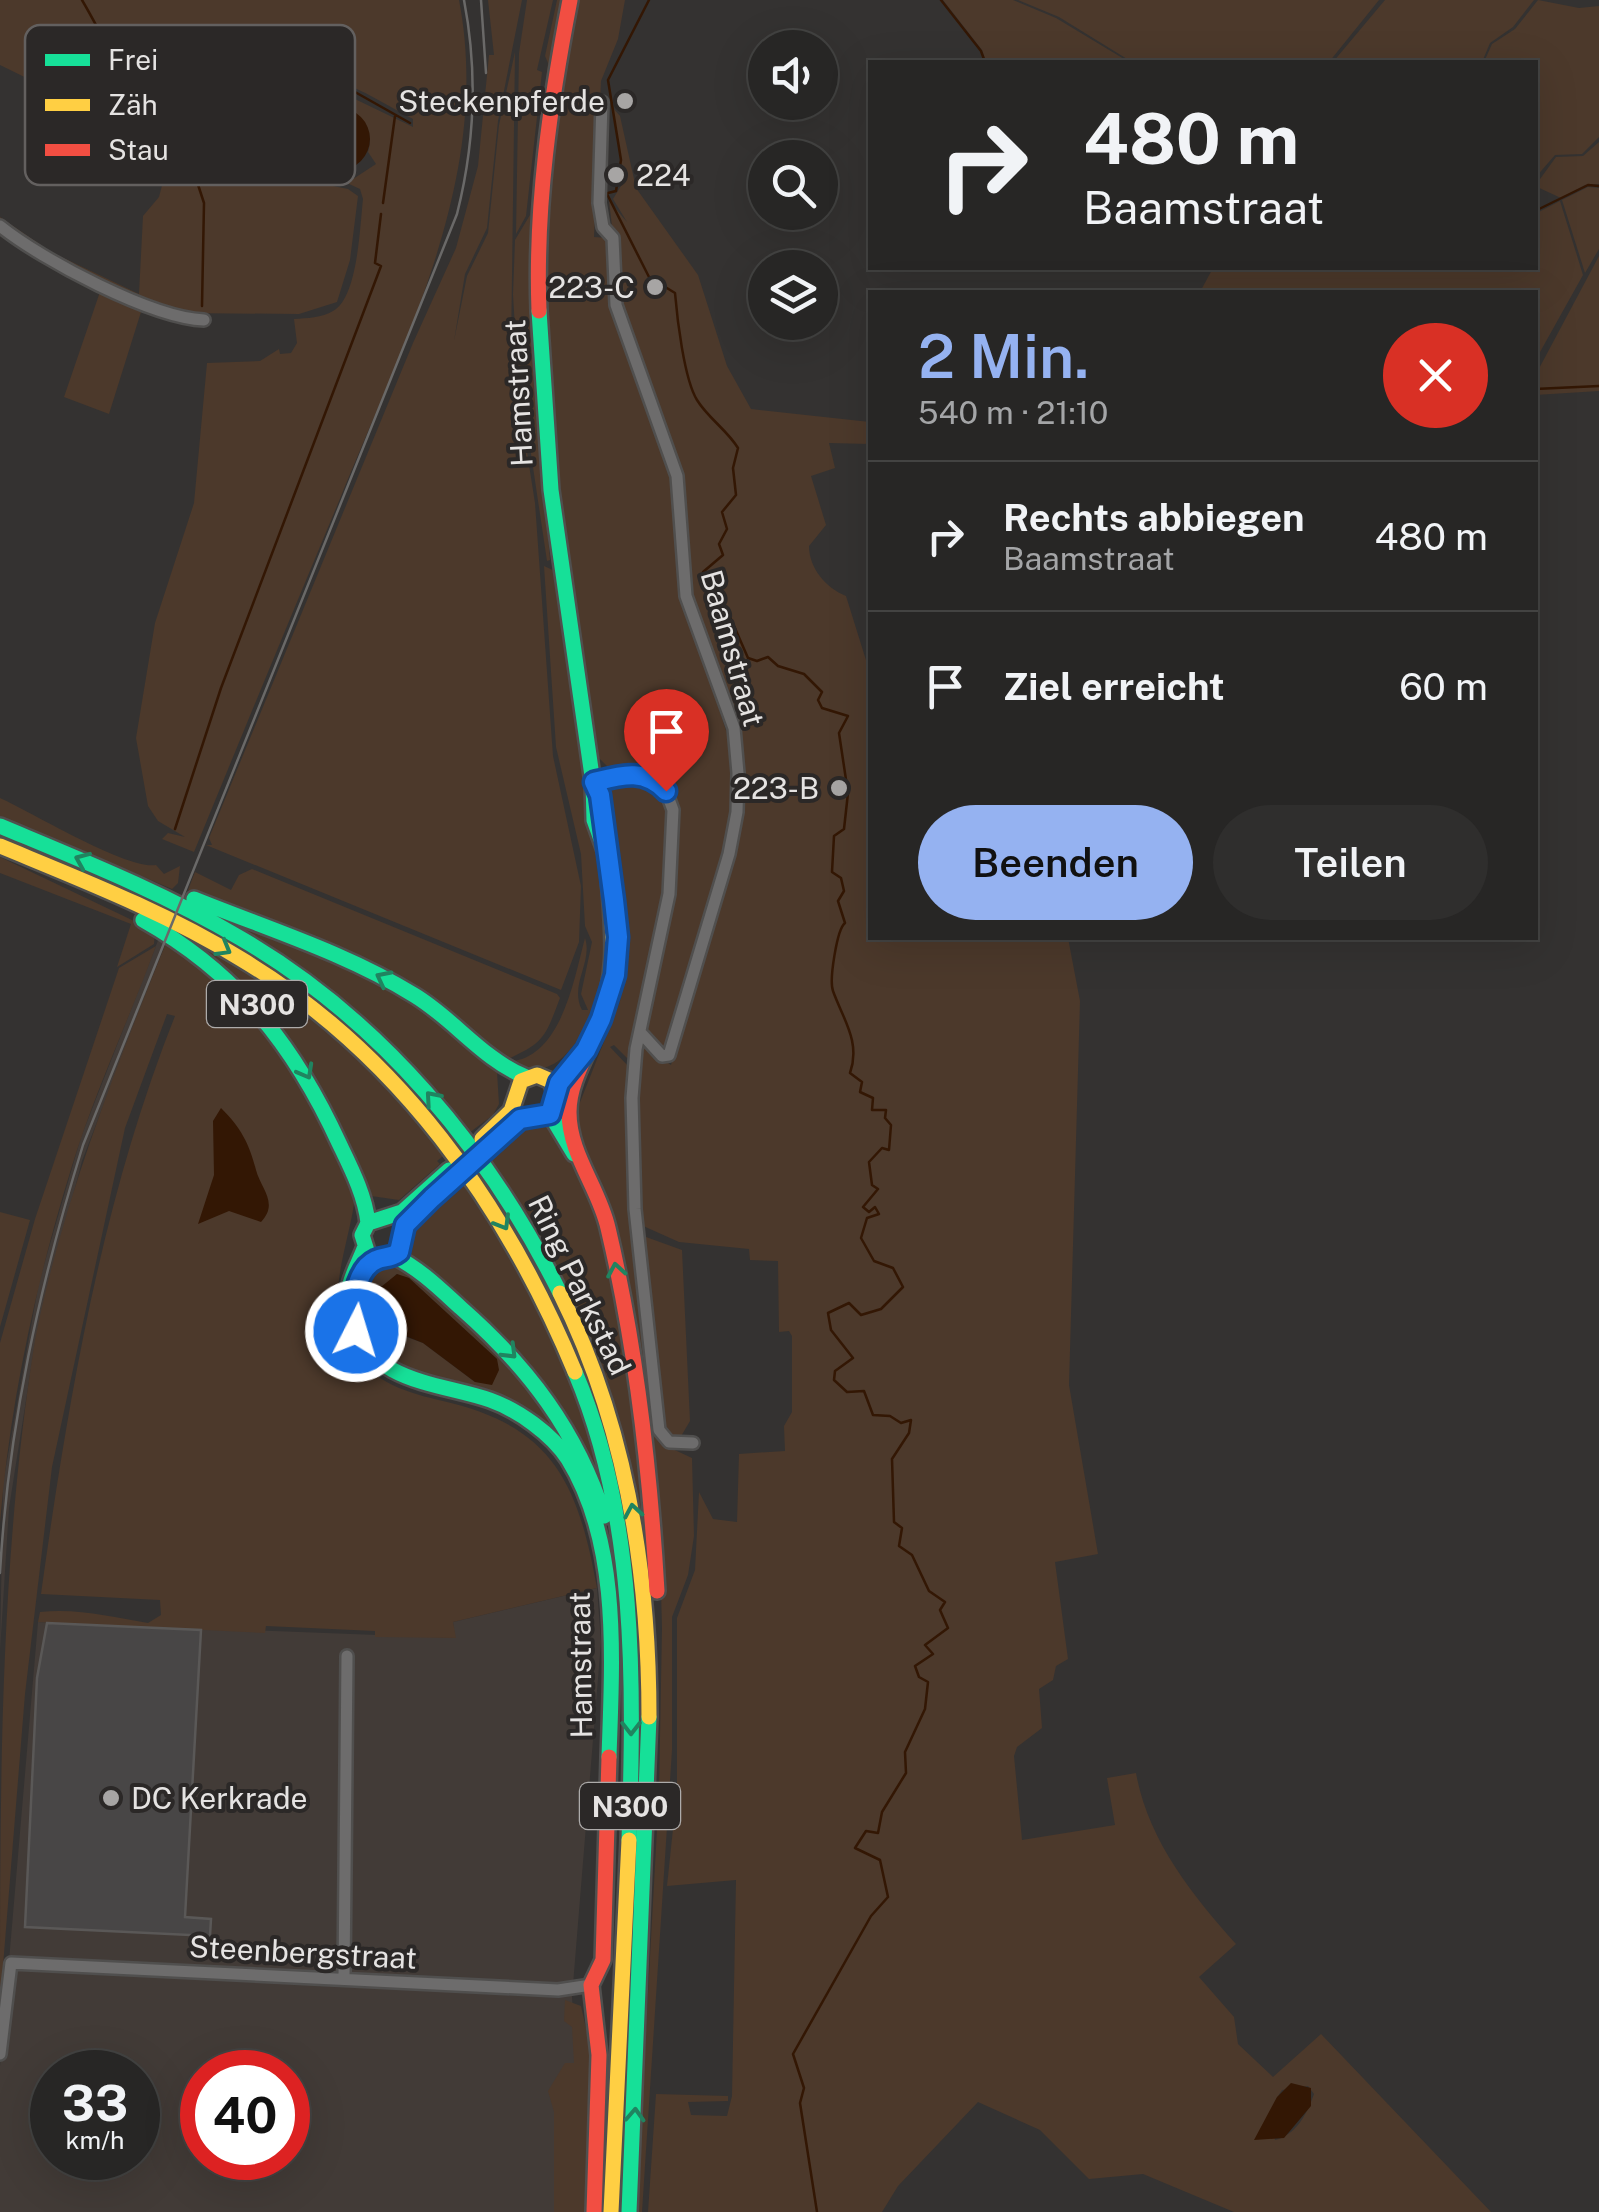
<!DOCTYPE html>
<html lang="de">
<meta charset="utf-8">
<style>
body{margin:0;font-family:"Public Sans",sans-serif;background:#2f2e2d;color:#f1f3f6;height:100vh;display:flex;flex-direction:column;font-size:38px;white-space:nowrap}
*{box-sizing:border-box;margin:0}
p{font-size:32px;color:#a4a5a7}
.icon{flex:none;width:55px;height:55px;fill:none;stroke:currentColor;stroke-width:2;stroke-linecap:round;stroke-linejoin:round}
.map{position:relative;flex:1;overflow:hidden}
.details{position:absolute;left:868px;top:290px;width:670px;height:650px;display:flex;flex-direction:column;background:#272625;border-radius:0px;box-shadow:0 10px 40px #0002,0 0 0 2px #434342}
.details>*{flex:none}
.top-card{position:absolute;left:868px;top:60px;width:670px;height:210px;border-radius:0px;box-shadow:0 10px 40px #0002,0 0 0 2px #434342;background:#272625;color:#f1f3f6;overflow:hidden}
.fabs{position:absolute;left:748px;top:30px;display:grid;gap:20px}
.fabs a{display:grid;place-items:center;width:90px;height:90px;border-radius:50%;background:#272625;box-shadow:0 10px 40px #0002,0 0 0 2px #434342;font-size:50px}
.speed{position:absolute;left:30px;top:2050px;display:flex;gap:20px;font-size:50px;font-weight:700;text-align:center}
.speed>*{display:grid;place-content:center;width:130px;height:130px;border-radius:50%;background:#272625;box-shadow:0 10px 40px #0002,0 0 0 2px #434342;line-height:1}
.speed small{font-size:25px;font-weight:400}
.speed .limit{border:15px solid #d22;background:#fff;color:#111}
.pin{position:absolute;display:grid;place-items:center;width:85px;height:85px;color:#fff;margin:-102px -42px;border-radius:50% 50% 50% 0;rotate:-45deg;box-shadow:0 0 10px #0007}
.pin .icon{rotate:45deg}
.me{position:absolute;width:110px;margin:-55px;rotate:5deg;stroke-linejoin:round;filter:drop-shadow(0 0 8px #0008)}
.turn{display:flex;align-items:center;gap:35px;height:210px;padding:0 50px;font-size:45px}
.turn .icon{width:130px;height:130px;stroke-width:2.5}
.turn b{display:block;font-size:70px;line-height:85px}
.round{display:grid;place-items:center;flex:none;width:105px;height:105px;border-radius:52px;background:#2f2e2d}
.overview{display:flex;align-items:center;justify-content:space-between;height:170px;padding:0 50px}
h1{font-size:60px;font-weight:600;line-height:75px;color:#95b2f1}
.button{display:flex;gap:20px;margin-top:auto;padding:20px 50px}
.button a{flex:1;height:115px;border-radius:60px;background:#95b2f1;color:#111;font-size:40px;font-weight:600;line-height:115px;text-align:center}
.button a+a{background:#2f2e2d;color:#f1f3f6}
ul{padding:0;list-style:none}
li{display:flex;align-items:center;gap:30px;height:150px;padding:0 50px;border-top:2px solid #434342}
li div{flex:1}
li b{display:block;font-size:38px}
li em{font-style:normal}
.map>svg:first-child{display:block}
</style>
<div class="map">
<svg width="1599" height="2212" viewBox="0 0 1599 2212">
<rect width="100%" height="100%" fill="#343231"/>
<!-- built -->
<path fill="#423b37" fill-rule="evenodd" d="M159 938 166 942 82 1161 36 1337 9 1508 0 1651 3 1483 39 1282 81 1137Z
M597 1588 601 1642 572 1997 577 2072 574 2212H0V2066L38 1622 455 1638 453 1622ZM52 2072H138V2158H52ZM202 2072H288V2158H202Z"/>
<!-- green -->
<path fill="#4c392b" fill-rule="evenodd" d="M0 0H459C493 176 403 343 339 501 290 618 242 735 194 852L162 839 168 833 185 837 158 821 148 806 136 738 155 623 194 503 207 363 260 361 279 349 280 354 291 353 297 343 294 319C307 318 322 318 333 311 358 298 360 225 363 199L360 189 347 183 376 164 368 152C378 120 347 99 319 115L309 133 313 155 331 169 328 185 348 189 358 196 350 260 337 302 299 314 180 313 151 305 61 263 0 222V217L51 252 139 294 143 216 159 197 174 139 110 119 0 65ZM299 74C339 73 378 101 413 119V127L330 87 296 83Z
M488 0H522L498 121 487 228 465 274 454 341 467 276 488 233 499 125 515 52 511 350 535 503 553 756 581 886 579 942 561 990 206 845H212L209 838 232 782 413 343 456 248 478 166 489 55H494Z
M527 0H553L537 70 542 72 526 216 516 234 519 53Z
M557 0H562L547 81 537 406 550 560 547 561 517 360 513 295 515 240 530 215 548 63 545 56Z
M577 0H625L618 39 601 81 594 237 608 238 610 300 673 469 680 589 734 755V815L671 1044 663 1051 646 1027 670 914 677 806C667 771 642 772 611 770L598 757C564 545 526 328 555 112 560 75 570 37 577 0Z
M943 0H1013L1056 18 1129 62H986L982 50Z
M1018 0H1379L1329 62H1132L1059 17Z
M1385 0H1534L1513 27 1490 43 1482 62H1333Z
M1538 0 1579 8 1599 6V137L1582 154 1555 155 1535 178V62H1484L1492 44 1515 29Z
M612 107 620 116 636 188 698 275 727 366 751 409 870 422V444L829 443 835 468 811 476 826 525 809 546C809 568 826 588 846 596L870 673V938H1068L1080 1001 1069 1385 1098 1554 1055 1562 1068 1659 1056 1666 1053 1680 1039 1689 1042 1728 1017 1747 1014 1756 1022 1840 1115 1825 1107 1778 1136 1773C1148 1840 1192 1895 1236 1944L1199 1977 1234 2017 1238 2044 1273 2077 1321 2034 1491 2212H1234L1143 2174 1089 2179 1040 2130 978 2102 898 2186 882 2212H648L656 2094 728 2096V2101L688 2102 691 2115 727 2116 732 2096 736 1880 667 1886 677 1791V1618L695 1570 699 1492 713 1519 737 1522 739 1454 785 1451 784 1426 792 1412V1336L789 1331 779 1332 778 1261 750 1260 749 1249 679 1242 641 1225 636 1117 641 1045 671 1065 738 827 742 755 690 591 685 504 623 320 609 201 627 222 613 199 624 181ZM1308 2086 1314 2094C1307 2114 1296 2135 1275 2140 1272 2119 1269 2108 1282 2090Z
M1599 142V184L1585 185 1561 198 1535 186 1556 157 1583 156Z
M1588 187 1599 188V249L1585 273 1562 200Z
M1560 201 1583 275 1535 361V292H1200L1213 268H1535V214Z
M1599 256V391L1535 395V376Z
M102 286 141 312 109 414 64 397Z
M544 566 557 572C564 638 573 703 583 768 596 855 639 961 578 1040 561 1062 551 1070 522 1071L514 1061C562 1053 574 979 585 938 593 962 569 985 582 1010H588L581 994 592 942 585 926 581 854 556 747Z
M628 779 655 787C690 827 642 1002 631 1056L627 1058 614 1045 610 1047 629 1067 654 1428 664 1445 692 1458 694 1536 688 1575 672 1617V1750L642 2212H636L659 1793 662 1628 660 1554 621 1283 573 1120 620 1001 628 954V920L605 803 611 787Z
M0 798C33 813 127 870 156 865L164 874 180 866 178 883 172 889 0 816Z
M0 857 155 931 154 944 117 967 131 924 0 873Z
M252 869 557 994 560 998C545 1037 545 1042 508 1059L463 1025 188 890 195 872 231 890 239 875Z
M185 901 411 996 497 1072 499 1104 493 1115 469 1133Z
M175 927 231 959 366 1062 448 1152 437 1161 440 1164 399 1200 371 1196 314 1080Z
M168 938C189 954 216 968 235 987 264 1014 358 1168 354 1204 347 1251 322 1307 352 1351 374 1383 408 1393 443 1401 553 1426 578 1483 597 1588L453 1622 456 1638 375 1637V1631L266 1626 265 1633 38 1622 40 1612C78 1608 112 1617 148 1623L161 1615 160 1600 41 1594C68 1400 102 1199 175 1016L167 1014 125 1128 52 1467 25 1694 0 2003C0 1781 0 1558 35 1340 63 1200 115 1070 168 938Z
M156 946C129 1020 95 1091 72 1166 36 1282 10 1402 0 1523V1343L35 1219 119 968Z
M544 1121 578 1171 597 1215 635 1399 645 1549 486 1156 516 1126Z
M465 1175C534 1267 572 1377 605 1486L570 1425 403 1255 413 1220Z
M0 1212 30 1220 0 1327Z
M646 1237 682 1250 690 1421 680 1438 670 1437 665 1429 642 1240Z
M397 1263 538 1389 603 1524 609 1548 542 1424C490 1404 360 1376 359 1308 359 1291 363 1277 376 1266ZM396 1274 409 1278 497 1359 475 1382 423 1343 384 1329Z
M565 2000 581 2006 593 2059 590 2212H554V2112L548 2091 565 2063H574L572 2027 564 2021Z"/>
<!-- water -->
<path fill="#331704" d="M308 139a31 31 0 1 1 62 0a31 31 0 1 1-62 0Z
M221 1108C241 1128 249 1143 256 1170 261 1189 279 1203 261 1222L229 1211 198 1224 214 1175 213 1121Z
M397 1274 409 1278 497 1359 499 1370 492 1385 475 1382 423 1343 372 1323 368 1316 376 1291Z
M1291 2083 1311 2088V2106L1284 2138 1254 2140 1277 2097Z"/>
<g fill="none" stroke-linecap="round" stroke-linejoin="round">
<!-- stream -->
<path stroke="#331704" stroke-width="2.5" d="M82 0C122 68 104 65 186 79L203 67 236 54H253L297 78 328 82 355 92 410 123
M941 0 981 51 985 62
M168 78 169 104 163 115 186 148 204 203 202 306
M608 193 616 191 621 160 608 80 649 0
M607 194 649 277 675 293C677 317 684 379 697 400 708 418 727 430 738 448L733 468 736 495 722 512 727 529 719 544 723 555 703 572 708 603 727 610 748 658 757 661 768 657 778 666 804 674 822 692 818 700 822 708 848 716 839 733 848 793 844 829 834 836 832 872 841 878 844 891 838 901 845 923C837 929 829 980 833 991 843 1019 861 1042 850 1073L862 1082 860 1092 873 1098 872 1110H886L885 1118 891 1125 889 1150 882 1148 869 1162 872 1185 878 1189 863 1207 869 1212 875 1207 879 1214 867 1218 861 1238 874 1261 893 1268 903 1287 881 1309 861 1315 849 1303 828 1313 831 1330 853 1358 835 1371 834 1380 847 1392 864 1391 873 1415 890 1416 901 1423 911 1420 909 1433 892 1459 894 1522 902 1528 899 1546 912 1555 929 1591 945 1602 940 1610 948 1628 925 1645 933 1654 915 1666 919 1677 928 1682 925 1709 905 1752 906 1773 882 1812 878 1833 866 1831 855 1848 880 1860 888 1897 871 1916 793 2054 804 2088 800 2103 817 2212
M383 203 395 116
M1535 211 1588 185 1599 186
M1535 389 1599 386
M175 829 221 688 381 266 375 263 381 214"/>
</g>
<!-- building -->
<path fill="#484646" stroke="#5a5857" stroke-width="2.5" d="M47 1623 201 1630 185 1917 211 1919 210 1936 25 1927 37 1678Z"/>
<g fill="none" stroke-linecap="round" stroke-linejoin="round">
<defs>
<path id="street" d="M602 102 599 203 603 227 613 238 616 305 677 476 686 596 734 728 738 773 737 812 729 854 669 1055 662 1056 640 1032
M0 226C42 260 152 318 204 320
M593 783 626 774 646 776 666 791 673 810 669 894 636 1049 632 1098 635 1209 659 1430 669 1442 693 1443
M344 1979 347 1656
M0 2054 11 1963 558 1990 591 1985"/>
<path id="fast" d="M539 311 551 490 593 783 594 820 607 856
M0 826C81 860 164 893 240 938 381 1020 488 1149 560 1293
M194 899C268 929 346 953 414 995 454 1019 482 1059 526 1077
M143 920C237 973 294 1045 339 1143 351 1168 365 1195 368 1223
M556 1089 581 1057
M550 1114 574 1154
M449 1170 402 1212 368 1223 362 1235 368 1254 380 1259 394 1255 412 1216 455 1177
M364 1249C359 1262 350 1278 348 1292 346 1300 351 1312 354 1321 369 1383 441 1383 490 1400 518 1410 552 1434 568 1459 621 1545 612 1661 609 1757
M394 1256C420 1269 440 1289 461 1308 528 1367 577 1431 604 1516
M575 1372C637 1518 634 1684 629 1840
M629 2212 649 1717"/>
<path id="slow" d="M0 846C82 880 165 912 241 959 398 1053 506 1205 575 1372
M597 1028C624 961 609 913 607 845
M482 1139 511 1111 521 1081 537 1075 551 1081 557 1099 550 1114 520 1119 488 1146
M560 1293C626 1425 649 1571 649 1717
M611 2212 629 1840"/>
<path id="jam" d="M539 311C535 206 550 103 570 0
M601 1019C591 1050 569 1079 569 1112 569 1154 599 1188 608 1228 636 1346 650 1469 657 1591
M594 2212 599 2055 591 1985 603 1960 609 1757"/>
</defs>
<!-- street casing -->
<use href="#street" stroke="#504f4e" stroke-width="16"/>
<!-- fast casing -->
<use href="#fast" stroke="#504f4e" stroke-width="20"/>
<!-- slow casing -->
<use href="#slow" stroke="#504f4e" stroke-width="20"/>
<!-- jam casing -->
<use href="#jam" stroke="#504f4e" stroke-width="20"/>
<!-- street -->
<use href="#street" stroke="#6d6c6c" stroke-width="11"/>
<!-- fast -->
<use href="#fast" stroke="#16e098" stroke-width="15"/>
<!-- slow -->
<use href="#slow" stroke="#ffcf43" stroke-width="15"/>
<!-- jam -->
<use href="#jam" stroke="#f24e42" stroke-width="15"/>
<!-- rail -->
<path stroke="#6a6968" stroke-width="2.5" d="M481 0 486 73
M0 1573C8 1426 40 1284 83 1145L457 214C475 143 478 73 464 0"/>
<defs>
<path id="slow-bridge" d="M455 1177 488 1146"/>
</defs>
<!-- slow-bridge casing -->
<use href="#slow-bridge" stroke="#504f4e" stroke-width="20" stroke-linecap="butt"/>
<!-- slow-bridge -->
<use href="#slow-bridge" stroke="#ffcf43" stroke-width="15"/>
</g>
<!-- one-way arrows -->
<defs><path id="oneway-chevron" d="M-2-3.5L2.5 0L-2 3.5" fill="none" stroke-width="1.6" stroke-linecap="round" stroke-linejoin="round" transform="scale(2.5)"/></defs>
<g stroke="#208460">
<use href="#oneway-chevron" transform="translate(82 860) rotate(-157)"/>
<use href="#oneway-chevron" transform="translate(224 949) rotate(30)"/>
<use href="#oneway-chevron" transform="translate(383 978) rotate(-153)"/>
<use href="#oneway-chevron" transform="translate(306 1072) rotate(61)"/>
<use href="#oneway-chevron" transform="translate(432 1098) rotate(-131)"/>
<use href="#oneway-chevron" transform="translate(503 1223) rotate(59)"/>
<use href="#oneway-chevron" transform="translate(616 1270) rotate(-100)"/>
<use href="#oneway-chevron" transform="translate(510 1352) rotate(45)"/>
<use href="#oneway-chevron" transform="translate(633 1511) rotate(-100)"/>
<use href="#oneway-chevron" transform="translate(631 1728) rotate(90)"/>
<use href="#oneway-chevron" transform="translate(635 2115) rotate(-87)"/>
</g>
<g fill="none" stroke-linecap="round" stroke-linejoin="round">
<defs>
<path id="route" d="M356 1331C350 1312 354 1270 376 1260 384 1256 390 1259 399 1252L405 1225 432 1198 520 1119 550 1114 559 1083 586 1050 601 1019 615 975 618 937 614 900 600 795 594 782C622 775 644 768 666 791"/>
</defs>
<!-- route casing -->
<use href="#route" stroke="#114b97" stroke-width="25"/>
<!-- route -->
<use href="#route" stroke="#1a73e8" stroke-width="18"/>
</g>
<!-- markers -->
<g fill="#a7a5a4" stroke="#2b2827" stroke-width="4">
<circle cx="625" cy="101" r="10"/>
<circle cx="616" cy="175" r="10"/>
<circle cx="655" cy="287" r="10"/>
<circle cx="839" cy="788" r="10"/>
<circle cx="111" cy="1798" r="10"/>
</g>
<g text-anchor="middle" dominant-baseline="central" stroke-width="8" stroke-linejoin="round" paint-order="stroke">
<!-- shield labels -->
<g fill="#2b2827" stroke="#adabaa" stroke-width="2.5">
<rect x="207" y="981" width="100" height="46" rx="8"/>
<rect x="580" y="1783" width="100" height="46" rx="8"/>
</g>
<g font-size="28" font-weight="bold" fill="#e5e3e2">
<text x="257" y="1004">N300</text>
<text x="630" y="1806">N300</text>
</g>
<!-- poi labels -->
<g font-size="30" fill="#e5e3e2" stroke="#2b2827" text-anchor="end">
<text x="605" y="101">Steckenpferde</text>
<text x="636" y="175" text-anchor="start">224</text>
<text x="635" y="287">223-C</text>
<text x="819" y="788">223-B</text>
<text x="131" y="1798" text-anchor="start">DC Kerkrade</text>
</g>
<!-- street labels -->
<g font-size="30" fill="#e5e3e2" stroke="#2b2827">
<text transform="translate(518 393) rotate(-93)">Hamstraat</text>
<text transform="translate(733 648) rotate(74)">Baamstraat</text>
<text transform="translate(580 1285) rotate(64)">Ring Parkstad</text>
<text transform="translate(580 1665) rotate(-91)">Hamstraat</text>
<text transform="translate(303 1952) rotate(3)">Steenbergstraat</text>
</g>
</g>
<!-- legend -->
<rect x="25" y="25" width="330" height="160" rx="15" fill="#2b2827" stroke="#63605f" stroke-width="2.5"/>
<rect x="45" y="54" width="45" height="12" fill="#16e098"/>
<rect x="45" y="99" width="45" height="12" fill="#ffcf43"/>
<rect x="45" y="144" width="45" height="12" fill="#f24e42"/>
<g font-size="28" fill="#e5e3e2">
<text x="108" y="70">Frei</text>
<text x="108" y="115">Zäh</text>
<text x="108" y="160">Stau</text>
</g>
</svg>
<div class="fabs">
<a><svg class="icon" aria-label="sound" viewBox="0 0 24 24"><path d="M4 9h4l5-4v14l-5-4H4zM17 9q2 3 0 6"/></svg></a>
<a><svg class="icon" aria-label="search" viewBox="0 0 24 24"><circle cx="10" cy="10" r="6"/><path d="M15 15l6 6"/></svg></a>
<a><svg class="icon" aria-label="layers" viewBox="0 0 24 24"><path d="M12 4l9 5-9 5-9-5zM3 14l9 5 9-5"/></svg></a>
</div>
<div class="speed"><div>33<small>km/h</small></div><div class="limit">40</div></div>
<div class="pin" style="left:666px;top:791px;background:#d93025"><svg class="icon" aria-label="arrive" viewBox="0 0 24 24"><path d="M6 21V4h12l-3 4 3 4H6"/></svg></div>
<svg class="me" style="left:356px;top:1331px" viewBox="-20 -20 40 40"><circle r="17" fill="#1a73e8" stroke="#fff" stroke-width="3"/><path d="M0-11L8 9 0 5-8 9z" fill="#fff"/></svg>
<div class="top-card">
<div class="turn"><svg class="icon" aria-label="right" viewBox="0 0 24 24"><path d="M7 20v-9h11M14 6l5 5-5 5"/></svg><div><b>480 m</b>Baamstraat</div></div>
</div>
<section class="details">
<div class="overview"><div><h1>2 Min.</h1><p>540 m · 21:10</p></div><a class="round" style="background:#d93025;color:#fff"><svg class="icon" aria-label="close" viewBox="0 0 24 24"><path d="M6 6l12 12M18 6L6 18"/></svg></a></div>
<ul>
<li><svg class="icon" aria-label="right" viewBox="0 0 24 24"><path d="M7 20v-9h11M14 6l5 5-5 5"/></svg><div><b>Rechts abbiegen</b><p>Baamstraat</p></div><em>480 m</em></li>
<li><svg class="icon" aria-label="arrive" viewBox="0 0 24 24"><path d="M6 21V4h12l-3 4 3 4H6"/></svg><div><b>Ziel erreicht</b></div><em>60 m</em></li>
</ul>
<div class="button"><a>Beenden</a><a>Teilen</a></div>
</section>
</div>
